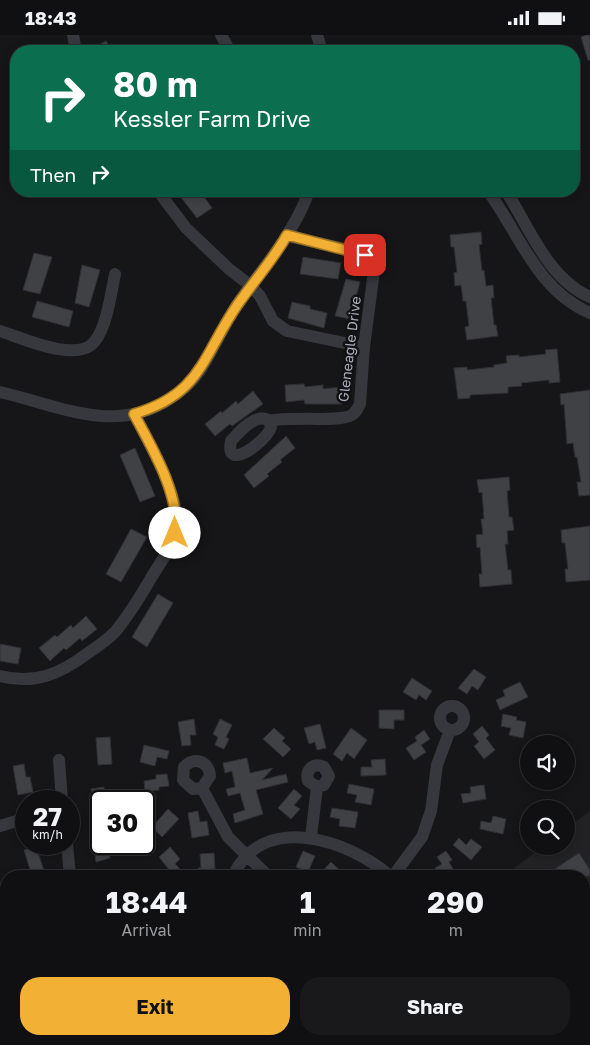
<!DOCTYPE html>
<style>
body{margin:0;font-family:"Golos Text",sans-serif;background:#19191b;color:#f1f3f6;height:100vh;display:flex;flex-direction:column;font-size:19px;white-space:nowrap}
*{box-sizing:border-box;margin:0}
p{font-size:16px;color:#9c9d9f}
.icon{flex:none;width:28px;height:28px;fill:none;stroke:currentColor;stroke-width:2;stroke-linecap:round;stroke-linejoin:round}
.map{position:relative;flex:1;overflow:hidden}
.sheet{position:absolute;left:0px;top:835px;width:590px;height:175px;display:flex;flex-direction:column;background:#101012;border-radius:20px 20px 0 0;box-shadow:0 2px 8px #0003,0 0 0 1px #303032}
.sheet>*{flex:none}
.guide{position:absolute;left:10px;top:10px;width:570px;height:152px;border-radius:20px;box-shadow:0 2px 8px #0003,0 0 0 1px #303032;background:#0b6e4f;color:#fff;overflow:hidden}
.buttons{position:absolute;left:520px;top:700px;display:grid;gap:10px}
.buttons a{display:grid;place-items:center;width:55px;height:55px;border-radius:50%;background:#101012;box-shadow:0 2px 8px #0003,0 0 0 1px #303032;font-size:25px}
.speed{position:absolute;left:15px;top:755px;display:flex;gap:10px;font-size:25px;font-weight:700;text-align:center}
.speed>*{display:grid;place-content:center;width:65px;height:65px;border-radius:50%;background:#101012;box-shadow:0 2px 8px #0003,0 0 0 1px #303032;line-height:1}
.speed small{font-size:12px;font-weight:400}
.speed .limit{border:2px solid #111;border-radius:8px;background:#fff;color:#111}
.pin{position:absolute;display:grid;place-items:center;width:42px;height:42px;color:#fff;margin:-21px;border-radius:10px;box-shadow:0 2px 8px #0006}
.me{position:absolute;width:55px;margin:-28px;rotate:0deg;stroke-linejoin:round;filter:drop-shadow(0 0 4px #0008)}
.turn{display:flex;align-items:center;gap:18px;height:105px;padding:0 20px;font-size:22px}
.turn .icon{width:65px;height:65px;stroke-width:2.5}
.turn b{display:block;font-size:35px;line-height:42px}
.then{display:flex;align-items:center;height:48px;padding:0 20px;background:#0003;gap:10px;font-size:19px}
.eta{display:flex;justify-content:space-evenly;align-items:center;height:85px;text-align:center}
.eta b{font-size:30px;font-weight:700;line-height:35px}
.button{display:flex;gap:10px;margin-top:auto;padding:10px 20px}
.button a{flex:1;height:58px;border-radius:20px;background:#f2b134;color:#111;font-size:20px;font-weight:700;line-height:58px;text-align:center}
.button a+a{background:#19191b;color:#f1f3f6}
.status{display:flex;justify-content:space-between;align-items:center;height:35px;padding:0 25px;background:#101012;direction:ltr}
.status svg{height:14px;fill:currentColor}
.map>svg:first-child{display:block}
</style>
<div class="status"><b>18:43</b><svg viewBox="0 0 49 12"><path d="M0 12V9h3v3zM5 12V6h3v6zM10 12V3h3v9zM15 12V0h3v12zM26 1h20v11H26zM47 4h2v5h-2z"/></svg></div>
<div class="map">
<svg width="590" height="1010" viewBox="0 0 590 1010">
<rect width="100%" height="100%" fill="#161618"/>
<!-- built -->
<path fill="#222225" d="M590 776V895L584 899V841H504L543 811H566V794Z
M321 1004H446L438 1010H315Z"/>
<!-- building -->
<path fill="#404145" stroke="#303034" d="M586 0H590V25H588L581 2Z
M106 6 112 16H89Z
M176 156H200L212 173 197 183Z
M481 197 482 209 479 210 482 236 484 235 486 251 493 250 494 263H491L494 290H496L498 301 467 305 465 292 469 291 466 266H463L461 250 455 251 454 238 457 237 454 212H451L450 200Z
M34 218 52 222 40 259 23 255Z
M303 222 341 228 338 244 300 239Z
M82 230 100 235 89 272 75 268Z
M346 244 360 247 350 284 335 281Z
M37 266 73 276 69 292 32 282Z
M292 267 310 271V274L327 278 324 293 288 283Z
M557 314 560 347 549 348V345L521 348 522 351 508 352V358L470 360V363L458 364 454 333 467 332V335L494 332V330L507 328 506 321 519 320V322L546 319 545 315Z
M304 349 305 352 323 350V354L341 352 342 369H305L304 365 286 367 285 350Z
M590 355V460L579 461 577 447H581L577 422H575L573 408 567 409 564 369 561 370 560 359Z
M253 356 263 369 232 391 230 389 215 401 205 389 221 376 222 378 236 366 238 369Z
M286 401 295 413 280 425 282 427 267 439 269 441 254 453 244 440Z
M135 413 155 461 140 467 120 420Z
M509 442 510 455 507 456 509 482H512L514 495 507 496 508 509H505L508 535H511L512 549 480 552 479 539H482L480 512 477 513 476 500 483 499 481 484H484L482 457 479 458 477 445Z
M590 491V545L566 547 565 534H568L565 508H562L561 495Z
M131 494 147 502 121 547 106 539Z
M158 559 173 568 147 612 132 602Z
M86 581 97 594 82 606 80 603 66 615 64 613 50 626 39 613 55 600 57 602 71 590 73 593Z
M0 609 21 613 18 629 0 626Z
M474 634 486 642 478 655 472 651 467 659 458 653Z
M412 643 432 656 426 665 419 660 416 665 403 657Z
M520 647 528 662 500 675 496 665 505 661 503 655Z
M379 675H404V685H394V694L379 693Z
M503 679 517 682 516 685 526 687 523 703 509 700 511 693 501 691Z
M194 684 196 700H190L191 710 182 711 178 687Z
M220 684 232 690 226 702 229 704 224 714 215 710 218 702 213 699Z
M320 689 326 713 317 715 315 707 309 709 304 693Z
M482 691 489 700 486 703 495 715 484 724 474 711 479 707 473 699Z
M274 693 285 703 282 706 291 714 283 722 263 704Z
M351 693 367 705 354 724 347 718 342 726 333 719Z
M424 695 430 704 421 710 426 717 414 725 406 713 417 706 415 702Z
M110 702 112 729 98 730 96 703Z
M144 710 169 716 167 724 157 722 155 731 140 727Z
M247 723 250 738 273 733 262 745 286 739 288 747 256 755 263 779 235 788 233 779 245 775 240 758 228 761 226 754 235 752 232 736 225 738 223 728Z
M385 724 386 740 361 741V732H372L371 725Z
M24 729 26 742H30L33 757 18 760 13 731Z
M167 739 169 751 159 752V755L145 757 144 746 156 744V740Z
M349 749 374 754 371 770 355 767 357 760 347 758Z
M484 750 486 764 463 768 461 759 471 758 470 752Z
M104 752 105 766H101V778L94 779 91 754Z
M294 754 302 761 294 770 300 774 291 784 278 773Z
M332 773 358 777 355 793 339 791 340 784 330 782Z
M168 774 179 784 162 802 152 792Z
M198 776 200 787 207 786 209 800 192 803 188 778Z
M493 781 506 784 503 799 480 794 481 786 491 788Z
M101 797V809H108L110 823 96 827 92 798Z
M459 803 466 810 471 804 482 812 471 825 453 810Z
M36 811 45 839 32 841 24 815Z
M170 812 180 824 175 829 181 835 174 841 159 822Z
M303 816 315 821 308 837 296 832Z
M446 816 452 825 449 827 457 841H440L435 833 442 829 437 822Z
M214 818 215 834H210L211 841H199L198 833H201L200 819Z
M579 818 590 835V841H544Z
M331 827 346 841H318Z"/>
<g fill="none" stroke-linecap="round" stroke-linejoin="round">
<!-- minor -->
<path stroke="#37383d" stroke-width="12" d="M73 0 76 16
M221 0 230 16
M317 0 322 16
M158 156 186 193 229 234 251 251 260 261 273 286 287 296 364 312
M488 156C520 200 537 255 590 278
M506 156C529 192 548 244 590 262
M0 296C22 303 78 329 95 306 107 291 111 258 115 239
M0 357C55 369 110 399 165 367 178 359 190 350 199 337 213 316 223 292 236 271 262 233 293 201 309 156
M269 386 271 392C268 405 224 439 231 406 239 397 257 376 269 386 290 381 335 387 350 381 355 379 357 375 360 369L364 312 374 236 370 224 360 217 287 201
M0 641C35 650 60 639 88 618 97 612 107 605 115 597 129 580 140 562 151 543 161 527 177 505 177 485 176 455 148 406 134 379
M440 683a12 12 0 1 1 24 0a12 12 0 1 1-24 0Z
M59 725 62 766
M202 753 193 754 183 745 184 732C194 721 209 726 210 741L202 753 228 802 268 841
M0 791 26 783
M311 802 317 752 308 746C305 735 313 727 324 732L329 741 324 750 317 752
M67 809 70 841
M233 841C263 776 349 805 390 841
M393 841 422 802 431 776 437 730 450 695
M0 932 6 930
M87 1004 88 1010
M291 1004 294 1010"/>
<!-- highway -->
<path stroke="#63666e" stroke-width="18" d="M584 910 590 906
M584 933 590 929
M454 1010 461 1004
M480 1010 487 1004"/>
</g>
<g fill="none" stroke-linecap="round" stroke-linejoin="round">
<defs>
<path id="route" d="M175 498C181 461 151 411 134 379 202 359 202 321 238 269 254 246 273 225 287 200L365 220"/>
</defs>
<!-- route casing -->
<use href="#route" stroke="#9d7322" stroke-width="12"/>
<!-- route -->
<use href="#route" stroke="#f2b134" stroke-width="9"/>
</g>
<g text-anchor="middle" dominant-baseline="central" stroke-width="5" stroke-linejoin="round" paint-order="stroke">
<!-- street labels -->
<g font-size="14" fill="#a8adb8" stroke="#111113">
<text transform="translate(349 314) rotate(-83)">Gleneagle Drive</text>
</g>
</g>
</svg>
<div class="buttons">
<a><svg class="icon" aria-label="sound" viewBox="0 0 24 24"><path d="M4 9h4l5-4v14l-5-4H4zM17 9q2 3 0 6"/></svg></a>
<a><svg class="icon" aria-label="search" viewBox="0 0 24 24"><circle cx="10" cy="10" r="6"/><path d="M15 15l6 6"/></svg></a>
</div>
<div class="speed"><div>27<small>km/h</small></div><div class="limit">30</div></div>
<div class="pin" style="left:365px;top:220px;background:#d93025"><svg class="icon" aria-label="arrive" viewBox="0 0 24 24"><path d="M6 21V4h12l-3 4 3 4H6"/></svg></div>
<svg class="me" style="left:175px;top:498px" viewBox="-20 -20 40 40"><circle r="19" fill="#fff"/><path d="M0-13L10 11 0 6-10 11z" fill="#f2b134"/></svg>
<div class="guide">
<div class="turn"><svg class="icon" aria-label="right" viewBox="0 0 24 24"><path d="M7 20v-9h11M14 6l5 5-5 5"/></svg><div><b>80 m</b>Kessler Farm Drive</div></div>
<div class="then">Then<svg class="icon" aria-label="right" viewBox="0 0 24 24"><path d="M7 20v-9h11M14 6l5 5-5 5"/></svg></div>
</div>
<section class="sheet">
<div class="eta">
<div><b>18:44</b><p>Arrival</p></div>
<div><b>1</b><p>min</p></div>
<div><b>290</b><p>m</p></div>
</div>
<div class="button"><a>Exit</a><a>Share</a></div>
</section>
</div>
